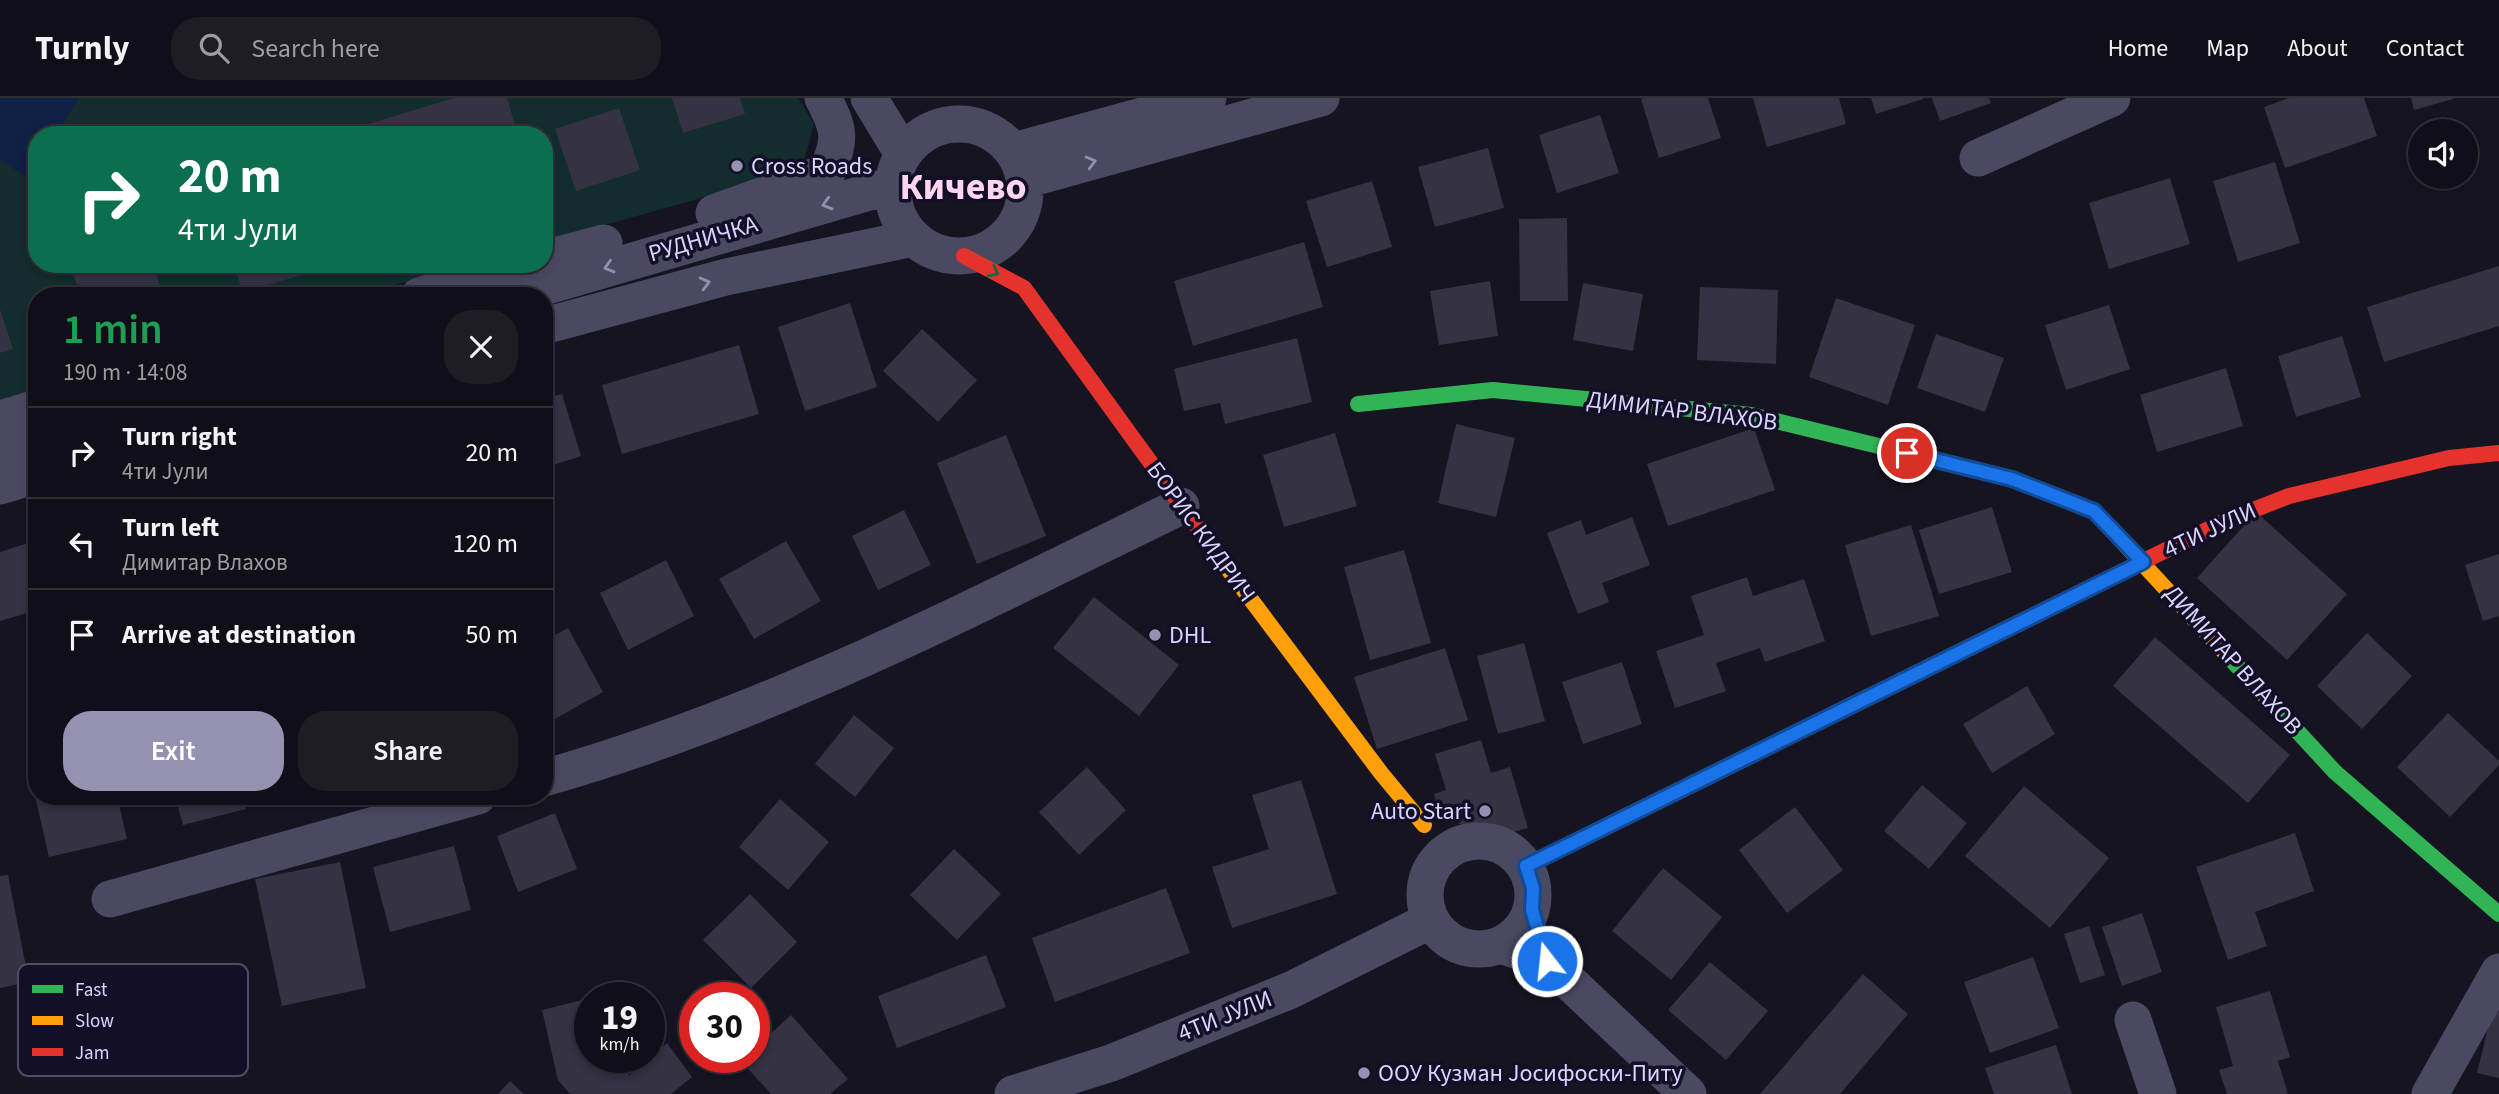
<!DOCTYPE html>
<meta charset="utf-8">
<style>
body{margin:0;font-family:"Source Sans 3",sans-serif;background:#1e1d26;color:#f1f3f6;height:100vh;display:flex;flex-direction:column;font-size:26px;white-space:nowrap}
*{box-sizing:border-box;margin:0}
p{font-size:23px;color:#9c9ca2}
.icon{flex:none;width:38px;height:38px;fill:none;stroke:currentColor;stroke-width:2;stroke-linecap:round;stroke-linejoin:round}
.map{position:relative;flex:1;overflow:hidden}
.sheet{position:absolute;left:28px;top:189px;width:525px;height:518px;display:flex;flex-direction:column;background:#100f19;border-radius:28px;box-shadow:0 4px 10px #0003,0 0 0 2px #302f38}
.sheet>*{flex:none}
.top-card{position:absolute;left:28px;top:28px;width:525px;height:147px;border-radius:28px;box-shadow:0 4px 10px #0003,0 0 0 2px #302f38;background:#0b6e4f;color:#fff;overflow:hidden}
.controls{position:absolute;left:2408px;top:21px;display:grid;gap:14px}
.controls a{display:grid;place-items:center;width:70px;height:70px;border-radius:50%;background:#100f19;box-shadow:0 4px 10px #0003,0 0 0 2px #302f38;font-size:35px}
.speed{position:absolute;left:574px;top:884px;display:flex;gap:14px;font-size:35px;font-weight:700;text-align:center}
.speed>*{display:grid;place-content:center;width:91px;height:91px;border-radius:50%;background:#100f19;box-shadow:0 4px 10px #0003,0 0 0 2px #302f38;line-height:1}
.speed small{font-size:18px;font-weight:400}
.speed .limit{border:10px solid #d22;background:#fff;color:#111}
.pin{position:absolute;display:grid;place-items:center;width:60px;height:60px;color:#fff;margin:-30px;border:4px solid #fff;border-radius:50%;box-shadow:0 2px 7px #0007}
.me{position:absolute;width:77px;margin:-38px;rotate:344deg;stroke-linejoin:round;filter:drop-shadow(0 0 5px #0008)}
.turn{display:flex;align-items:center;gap:24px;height:147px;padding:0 35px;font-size:32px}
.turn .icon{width:91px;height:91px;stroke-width:2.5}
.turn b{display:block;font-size:49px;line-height:60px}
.round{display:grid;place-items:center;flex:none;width:74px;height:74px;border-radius:28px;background:#1e1d26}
.overview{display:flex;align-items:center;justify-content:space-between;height:119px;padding:0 35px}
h1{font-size:42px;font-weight:600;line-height:52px;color:#1e9e55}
.cta{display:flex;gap:14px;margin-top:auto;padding:14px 35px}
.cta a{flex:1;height:80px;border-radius:28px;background:#9591b1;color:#fff;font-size:28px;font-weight:600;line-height:80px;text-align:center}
.cta a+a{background:#1e1d26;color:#f1f3f6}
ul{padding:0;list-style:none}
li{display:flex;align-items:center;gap:21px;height:91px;padding:0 35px;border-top:2px solid #302f38}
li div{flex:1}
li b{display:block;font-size:26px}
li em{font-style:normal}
header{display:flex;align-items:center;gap:42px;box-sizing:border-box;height:98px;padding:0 35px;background:#100f19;border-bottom:2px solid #302f38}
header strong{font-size:33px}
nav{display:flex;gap:38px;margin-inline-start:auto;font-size:24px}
.search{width:490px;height:63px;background:#1e1d26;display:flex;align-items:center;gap:18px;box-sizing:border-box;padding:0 24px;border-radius:28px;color:#9c9ca2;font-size:26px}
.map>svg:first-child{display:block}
</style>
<header>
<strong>Turnly</strong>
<div class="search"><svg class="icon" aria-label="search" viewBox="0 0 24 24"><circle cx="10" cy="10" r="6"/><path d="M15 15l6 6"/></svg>Search here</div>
<nav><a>Home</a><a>Map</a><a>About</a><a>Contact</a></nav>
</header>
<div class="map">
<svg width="2499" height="996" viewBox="0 0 2499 996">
<rect width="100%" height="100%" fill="#161421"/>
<!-- green -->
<path fill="#132c2d" d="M0 0H798L814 26 803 66 694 102 544 144V37H37V166H467L357 198H37V292L0 303Z"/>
<!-- water -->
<path fill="#0d2144" d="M0 0H79L55 37H37V64L27 80 0 61Z"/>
<!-- building -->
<path fill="#343243" d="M454 0H507L518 37H332Z
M672 0H740L745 16 683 35Z
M1644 0H1708L1721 40 1659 60 1641 1Z
M1753 0H1839L1846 26 1767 49Z
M1871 0H1923V1L1876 16Z
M1932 0H1989L1991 5 1940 23Z
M2289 0H2364L2377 38 2285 70 2264 9Z
M2411 0H2453V1L2414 12Z
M619 10 640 72 576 93 555 31Z
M1600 17 1619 75 1557 95 1539 37Z
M1488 50 1504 110 1435 129 1418 69Z
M2275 64 2300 145 2238 164 2213 83Z
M2170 80 2190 146 2109 171 2089 105Z
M1372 83 1392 149 1327 169 1306 103Z
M1567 120 1568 203H1520L1519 121Z
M1304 144 1323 209 1193 248 1174 183Z
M153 166 163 198H80L71 167Z
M234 166H332L333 167 243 195Z
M2499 168V228L2384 264 2367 209Z
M1490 183 1498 238 1439 247 1430 193Z
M1583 185 1643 196 1633 253 1573 242Z
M1700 189 1778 192 1776 266 1697 262Z
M1836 200 1915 227 1888 307 1809 279Z
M850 205 877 289 805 313 778 229Z
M2109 207 2130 271 2066 292 2045 227Z
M0 211 13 251 0 255Z
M922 231 977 282 938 324 883 273Z
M1936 236 2004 260 1985 314 1917 290Z
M2342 238 2361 299 2296 319 2278 258Z
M1297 240 1312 304 1225 326 1220 305 1184 313 1174 271Z
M739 247 759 316 622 356 602 287Z
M2226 270 2243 328 2157 354 2140 297Z
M562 296 581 358 544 370V301Z
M1456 326 1515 340 1496 419 1438 405Z
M1754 330 1775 392 1668 428 1647 366Z
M1335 335 1357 408 1284 429 1263 357Z
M1006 337 1046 438 977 466 937 365Z
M1992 409 2012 474 1939 496 1919 432Z
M904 412 931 467 878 492 852 438Z
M2256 414 2347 496 2287 562 2197 480Z
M1632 419 1650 467 1602 485 1609 504 1578 516 1547 435 1581 422 1586 437Z
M1911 427 1939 518 1871 538 1845 447Z
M37 442V512L0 523V454Z
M786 443 821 503 754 541 719 481Z
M1404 452 1431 545 1370 562 1344 469Z
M2499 456V518L2483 523 2465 467Z
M666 462 694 518 628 552 600 495Z
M1747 479 1753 498 1804 481 1825 543 1765 564 1760 550 1716 565 1726 593 1675 610 1656 553 1704 537 1691 498Z
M1094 499 1179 567 1139 618 1053 550Z
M568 530 603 594 544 627V543Z
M2367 535 2412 578 2362 631 2317 588Z
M2155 539 2290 657 2248 705 2113 588Z
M1524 545 1545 623 1498 636 1477 558Z
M1445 550 1468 622 1377 651 1354 579Z
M1622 564 1642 626 1583 646 1562 584Z
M2027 588 2055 636 1992 675 1963 626Z
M2448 615 2499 663V667L2450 719 2397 669Z
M854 617 894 650 855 699 815 666Z
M1481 642 1491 675 1510 669 1528 730 1500 738 1466 729 1440 716 1434 696 1446 692 1435 656Z
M1087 669 1126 712 1079 757 1039 714Z
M1301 682 1337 796 1232 830 1212 769 1269 751 1252 697Z
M1922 687 1967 725 1929 771 1884 733Z
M2024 688 2109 760 2050 830 1965 758Z
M37 692V698H117L127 741 49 759 34 693Z
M175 698H242L246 711 183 727Z
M780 701 829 744 788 792 739 749Z
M1795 709 1843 772 1787 815 1739 752Z
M555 715 577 771 518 794 497 738Z
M2295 735 2314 793 2255 814 2267 848 2228 862 2196 769Z
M454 748 471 812 390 834 373 769Z
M954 751 1001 796 957 842 910 797Z
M340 764 366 890 282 908 255 781Z
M1663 770 1722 819 1671 882 1612 833Z
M8 777 29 884 0 890V778Z
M1166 790 1190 855 1055 904 1032 840Z
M750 796 797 844 751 890 703 842Z
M2142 815 2162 874 2122 888 2102 829Z
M2089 828 2105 877 2080 885 2064 836Z
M986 857 1006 909 897 950 878 898Z
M2033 859 2059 930 1990 955 1964 884Z
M1710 864 1768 913 1726 962 1668 912Z
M159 865 177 939 99 958 81 884Z
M1863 876 1908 916 1840 996H1760Z
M2270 893 2290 959 2278 963 2288 996H2227L2219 972 2233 968 2216 909Z
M590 900V959H624L629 978 667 945 692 979 671 996H570L558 982 542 912Z
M2495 901 2499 902V980L2477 975Z
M791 917 848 981 830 996H771L741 963 745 959H754V951Z
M2056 947 2072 996H1994L1985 970Z
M510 983 524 996H498Z"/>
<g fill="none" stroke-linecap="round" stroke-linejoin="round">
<!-- street -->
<path stroke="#4a4962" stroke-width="37" d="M869 0 903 56
M893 92a66 66 0 1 1 132 0a66 66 0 1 1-132 0Z
M1014 53 1208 0
M1978 60 2112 0
M1025 82 1321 0
M714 115 827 74C841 41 840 32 823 0
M544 161 604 145
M419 198 525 166
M513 198 893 87
M544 228 726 179 914 140
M0 321 37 310
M0 356 37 345
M0 388 37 377
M544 680C767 617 973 509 1181 408
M1425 797a54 54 0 1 1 108 0a54 54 0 1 1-108 0Z
M110 801 478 698
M1501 847 1547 863 1688 996
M2133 922 2158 996
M1013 996 1111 965 1291 892 1431 822
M2430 996 2499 874"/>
<!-- fast -->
<path stroke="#30b455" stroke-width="16" d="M1358 306 1493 292 1751 317 1895 352
M2228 558 2335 674 2499 816
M1526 768 2026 521"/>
<!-- slow -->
<path stroke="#ff9f0a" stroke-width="16" d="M1895 352 2012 381 2094 413 2228 558
M1219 459 1381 675 1424 727"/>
<!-- jam -->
<path stroke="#e5322d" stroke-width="16" d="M964 158 1024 190 1219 459
M2026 521 2225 423 2289 398 2449 360 2499 355"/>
</g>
<!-- one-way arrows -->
<defs><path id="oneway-chevron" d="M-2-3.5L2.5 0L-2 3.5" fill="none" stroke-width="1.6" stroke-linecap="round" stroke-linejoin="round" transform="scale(1.75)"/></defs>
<g stroke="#928eb0">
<use href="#oneway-chevron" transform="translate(1091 64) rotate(-15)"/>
<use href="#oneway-chevron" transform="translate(827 106) rotate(164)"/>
<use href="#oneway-chevron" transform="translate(609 169) rotate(163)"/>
<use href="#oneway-chevron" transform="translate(705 185) rotate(-15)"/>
</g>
<use stroke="#22623e" href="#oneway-chevron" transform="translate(994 174) rotate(28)"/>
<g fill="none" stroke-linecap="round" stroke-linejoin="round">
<defs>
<path id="route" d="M1547 863 1532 812 1533 790 1526 768 2143 464 2094 413 2012 381 1907 355"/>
</defs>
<!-- route casing -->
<use href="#route" stroke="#114b97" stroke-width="18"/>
<!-- route -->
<use href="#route" stroke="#1a73e8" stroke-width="12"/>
</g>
<!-- markers -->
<g fill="#9591b1" stroke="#130f26" stroke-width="2.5">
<circle cx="737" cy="68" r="7"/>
<circle cx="1155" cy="537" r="7"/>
<circle cx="1485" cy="713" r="7"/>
<circle cx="1364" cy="975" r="7"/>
</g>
<g text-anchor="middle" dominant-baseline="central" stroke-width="7" stroke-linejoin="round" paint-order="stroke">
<!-- poi labels -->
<g font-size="24" fill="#d9d4ff" stroke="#130f26" text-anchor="start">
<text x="751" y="68">Cross Roads</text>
<text x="1169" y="537">DHL</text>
<text x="1471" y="713" text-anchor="end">Auto Start</text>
<text x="1378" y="975">ООУ Кузман Јосифоски-Питу</text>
</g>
<!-- street labels -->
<g font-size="24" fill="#d9d4ff" stroke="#130f26">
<text transform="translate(703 141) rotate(-16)">РУДНИЧКА</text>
<text transform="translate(1682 313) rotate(7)">ДИМИТАР ВЛАХОВ</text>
<text transform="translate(2210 432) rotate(-25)">4ТИ ЈУЛИ</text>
<text transform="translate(1201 434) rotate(54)">БОРИС КИДРИЧ</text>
<text transform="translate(2233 562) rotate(48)">ДИМИТАР ВЛАХОВ</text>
<text transform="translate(1225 918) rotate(-22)">4ТИ ЈУЛИ</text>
</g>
<!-- town labels -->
<g font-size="38" font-weight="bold" fill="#ffd6f0" stroke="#130f26">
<text x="963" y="89">Кичево</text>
</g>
</g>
<!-- legend -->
<rect x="18" y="866" width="230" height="112" rx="10" fill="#130f26" stroke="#4e4a67" stroke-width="2"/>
<rect x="32" y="887" width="31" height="8" fill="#30b455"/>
<rect x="32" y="918" width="31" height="9" fill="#ff9f0a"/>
<rect x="32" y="950" width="31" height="8" fill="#e5322d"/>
<g font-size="19" fill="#d9d4ff">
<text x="75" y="898">Fast</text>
<text x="75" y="929">Slow</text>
<text x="75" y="961">Jam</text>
</g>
</svg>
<div class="controls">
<a><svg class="icon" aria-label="sound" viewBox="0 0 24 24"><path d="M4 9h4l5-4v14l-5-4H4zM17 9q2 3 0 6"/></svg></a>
</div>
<div class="speed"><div>19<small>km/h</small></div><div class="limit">30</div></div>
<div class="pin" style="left:1907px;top:355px;background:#d93025"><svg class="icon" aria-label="arrive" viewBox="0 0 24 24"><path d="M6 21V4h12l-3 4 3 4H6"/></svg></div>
<svg class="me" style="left:1547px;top:863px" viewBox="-20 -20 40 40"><circle r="17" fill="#1a73e8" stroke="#fff" stroke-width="3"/><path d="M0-11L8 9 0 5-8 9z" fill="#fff"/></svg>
<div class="top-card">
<div class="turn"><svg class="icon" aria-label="right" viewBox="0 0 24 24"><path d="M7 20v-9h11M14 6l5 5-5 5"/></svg><div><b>20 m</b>4ти Јули</div></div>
</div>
<section class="sheet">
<div class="overview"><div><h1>1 min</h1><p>190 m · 14:08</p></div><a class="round"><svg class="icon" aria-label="close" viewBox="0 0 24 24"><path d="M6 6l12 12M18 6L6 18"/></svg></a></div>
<ul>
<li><svg class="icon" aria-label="right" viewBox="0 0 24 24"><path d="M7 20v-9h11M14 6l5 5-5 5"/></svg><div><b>Turn right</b><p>4ти Јули</p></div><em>20 m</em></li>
<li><svg class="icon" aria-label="left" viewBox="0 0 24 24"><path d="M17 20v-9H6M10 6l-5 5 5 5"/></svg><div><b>Turn left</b><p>Димитар Влахов</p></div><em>120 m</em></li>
<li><svg class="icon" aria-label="arrive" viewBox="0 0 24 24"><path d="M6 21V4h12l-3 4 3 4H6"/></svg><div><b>Arrive at destination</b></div><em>50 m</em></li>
</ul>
<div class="cta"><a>Exit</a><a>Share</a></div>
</section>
</div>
